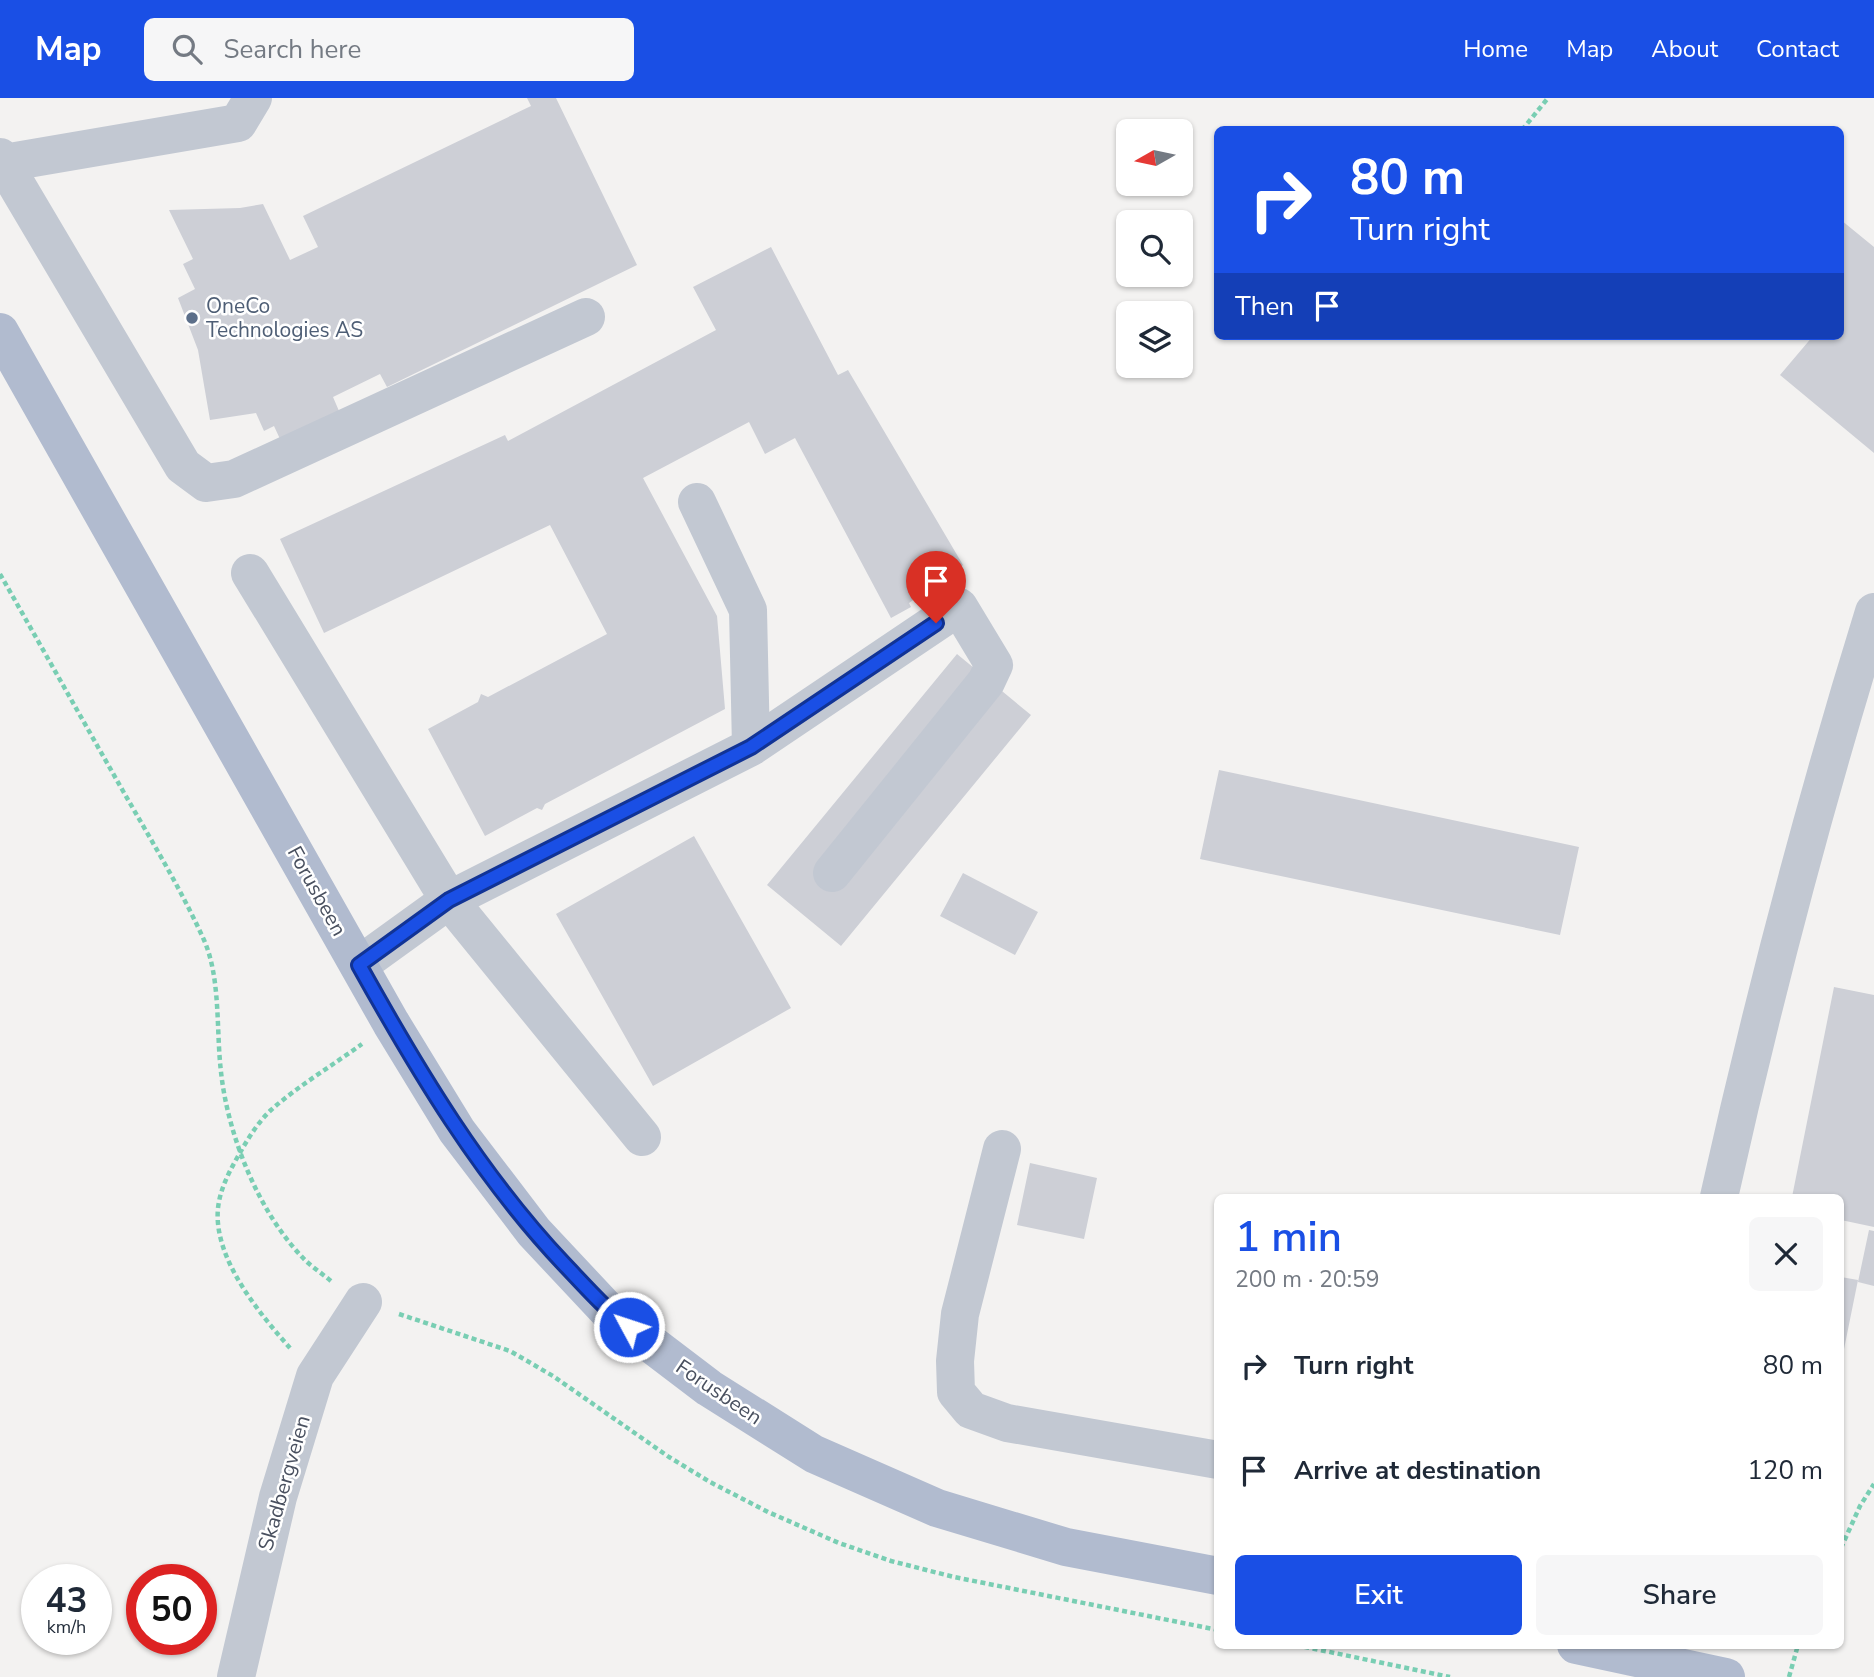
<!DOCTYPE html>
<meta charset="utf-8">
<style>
body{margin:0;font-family:"Nunito Sans",sans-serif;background:#f6f6f7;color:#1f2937;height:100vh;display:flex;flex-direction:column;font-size:26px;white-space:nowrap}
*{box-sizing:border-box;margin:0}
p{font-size:23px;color:#747a83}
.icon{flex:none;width:38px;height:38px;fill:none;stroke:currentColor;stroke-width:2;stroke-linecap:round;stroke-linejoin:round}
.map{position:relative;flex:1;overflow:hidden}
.side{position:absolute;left:1214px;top:1096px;width:630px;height:455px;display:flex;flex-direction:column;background:#fff;border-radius:10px;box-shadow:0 2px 5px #0004}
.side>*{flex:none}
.guide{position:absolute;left:1214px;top:28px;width:630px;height:214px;border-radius:10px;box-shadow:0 2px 5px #0004;background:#1a4fe5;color:#fff;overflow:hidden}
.needle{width:46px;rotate:261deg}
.tools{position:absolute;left:1116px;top:21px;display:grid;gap:14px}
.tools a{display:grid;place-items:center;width:77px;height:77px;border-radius:10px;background:#fff;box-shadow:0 2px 5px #0004;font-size:35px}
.speed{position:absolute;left:21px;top:1466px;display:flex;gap:14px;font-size:35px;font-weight:700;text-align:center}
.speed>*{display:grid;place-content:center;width:91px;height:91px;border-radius:50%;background:#fff;box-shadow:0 2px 5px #0004;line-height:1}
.speed small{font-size:18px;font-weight:400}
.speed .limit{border:10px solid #d22;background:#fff;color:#111}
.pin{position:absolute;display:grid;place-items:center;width:60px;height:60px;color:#fff;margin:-72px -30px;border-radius:50% 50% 50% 0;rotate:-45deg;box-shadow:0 0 7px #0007}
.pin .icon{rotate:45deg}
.me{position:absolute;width:77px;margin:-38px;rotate:310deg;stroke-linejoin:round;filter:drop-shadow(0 0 5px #0008)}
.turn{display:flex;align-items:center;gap:24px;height:147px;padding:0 21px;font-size:32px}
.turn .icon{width:91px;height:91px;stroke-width:2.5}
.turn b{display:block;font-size:49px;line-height:60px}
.then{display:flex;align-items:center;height:66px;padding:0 21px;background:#0003;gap:14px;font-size:26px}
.round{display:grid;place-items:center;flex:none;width:74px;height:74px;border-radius:10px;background:#f6f6f7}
.headline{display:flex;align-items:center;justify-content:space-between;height:119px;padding:0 21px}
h1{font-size:42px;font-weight:600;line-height:52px;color:#1a4fe5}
.primary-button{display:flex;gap:14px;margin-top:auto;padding:14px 21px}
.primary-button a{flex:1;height:80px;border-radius:10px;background:#1a4fe5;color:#fff;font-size:28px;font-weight:600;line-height:80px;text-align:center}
.primary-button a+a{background:#f6f6f7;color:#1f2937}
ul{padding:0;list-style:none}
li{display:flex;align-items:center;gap:21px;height:105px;padding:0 21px}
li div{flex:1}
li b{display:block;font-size:26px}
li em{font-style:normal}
header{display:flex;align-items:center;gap:42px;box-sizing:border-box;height:98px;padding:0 35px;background:#1a4fe5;color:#fff}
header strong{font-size:33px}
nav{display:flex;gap:38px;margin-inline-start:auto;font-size:24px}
.search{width:490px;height:63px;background:#f6f6f7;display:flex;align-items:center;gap:18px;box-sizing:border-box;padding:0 24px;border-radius:10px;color:#747a83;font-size:26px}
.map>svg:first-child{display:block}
</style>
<header>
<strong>Map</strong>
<div class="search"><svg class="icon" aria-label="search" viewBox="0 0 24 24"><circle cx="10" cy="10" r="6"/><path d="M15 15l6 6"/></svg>Search here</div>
<nav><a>Home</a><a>Map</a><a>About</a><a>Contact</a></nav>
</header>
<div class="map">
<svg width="1874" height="1579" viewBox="0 0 1874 1579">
<rect width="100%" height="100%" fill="#f3f2f1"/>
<!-- building -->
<path fill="#cdcfd6" d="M527 0H556L637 167 387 289 380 276 333 299 339 313 280 341 274 328 264 333 256 315 210 322 198 252 178 200 195 191 183 166 193 161 169 112 240 110 263 106 290 162 318 149 303 118 531 8Z
M1841 122 1874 149V355L1780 277 1813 238H1841Z
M771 149 838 277 848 272 963 467 909 505 911 509 891 520 795 340 765 356 749 324 643 380 717 518 725 611 545 706 542 712 537 710 485 738 428 631 478 604 481 596 488 599 607 536 550 427 324 535 280 441 505 337 508 343 716 232 693 189Z
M957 556 1031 617 841 848 767 787Z
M1219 672 1579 749 1560 837 1200 761Z
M694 738 791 910 653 988 556 816Z
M963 775 1038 814 1015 857 940 818Z
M1834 889 1874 897V1129L1841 1122V1099H1792Z
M1030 1065 1097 1080 1084 1141 1017 1127Z
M1869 1132 1874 1133V1188L1858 1184Z
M1841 1179 1858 1182 1842 1261H1841Z"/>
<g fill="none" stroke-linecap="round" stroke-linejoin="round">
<!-- path -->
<path stroke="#79ceb3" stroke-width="4.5" stroke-dasharray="5 3.5" stroke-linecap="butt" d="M1522 32 1548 0
M0 476C41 548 82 621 123 693 151 742 181 791 204 842 221 881 216 932 221 974 228 1039 260 1118 307 1164 315 1171 324 1177 332 1184
M399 1216 510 1253 553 1278 669 1359 710 1384 768 1414 839 1445 891 1463 954 1479 1218 1532
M290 1250C259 1215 213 1160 218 1110 220 1092 228 1076 237 1060 246 1044 257 1025 271 1012 298 988 333 967 362 946
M1841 1450 1860 1408 1874 1386
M1296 1547 1450 1579
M1789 1579 1798 1547"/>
<!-- minor -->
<path stroke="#c2c8d2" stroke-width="38" d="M0 59 183 368 206 385 234 381 586 219
M4 65 238 25 253 0
M250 475 449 802 642 1039
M751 649 959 509 994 567 986 584 832 775
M359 867 449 802 751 649 748 512 697 404
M1002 1051 960 1216 955 1263 956 1294 971 1312 1007 1325 1218 1362
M1719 1099C1763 902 1814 707 1874 514
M236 1579 278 1399 315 1278 363 1204"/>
<!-- major -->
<path stroke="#b1bbcf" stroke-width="38" d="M0 234 391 925 457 1033 534 1134 609 1214 709 1290 814 1356 937 1410 1066 1449 1218 1478
M1576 1547 1726 1579"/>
</g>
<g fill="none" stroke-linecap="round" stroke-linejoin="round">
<defs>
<path id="route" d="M629 1229C605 1211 585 1188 564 1166 480 1077 418 973 359 867L449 802 751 649 936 525"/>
</defs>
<!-- route casing -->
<use href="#route" stroke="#113395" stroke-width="18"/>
<!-- route -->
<use href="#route" stroke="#1a4fe5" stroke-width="12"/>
</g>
<!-- markers -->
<circle fill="#5c6f8a" stroke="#fff" stroke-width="2.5" cx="192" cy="220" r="7"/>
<g text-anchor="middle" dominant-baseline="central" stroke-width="5" stroke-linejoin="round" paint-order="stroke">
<!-- service labels -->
<g font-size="21" fill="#4e5e75" stroke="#fff" text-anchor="start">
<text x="206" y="208">OneCo<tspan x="206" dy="24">Technologies AS</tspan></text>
</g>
<!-- street labels -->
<g font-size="21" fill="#49505f" stroke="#fff">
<text transform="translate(317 793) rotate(61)">Forusbeen</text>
<text transform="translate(719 1294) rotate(34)">Forusbeen</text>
<text transform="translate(284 1385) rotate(-74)">Skadbergveien</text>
</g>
</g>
</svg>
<div class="tools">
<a><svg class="needle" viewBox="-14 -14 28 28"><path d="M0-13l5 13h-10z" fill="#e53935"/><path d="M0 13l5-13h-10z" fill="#747a83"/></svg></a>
<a><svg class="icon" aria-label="search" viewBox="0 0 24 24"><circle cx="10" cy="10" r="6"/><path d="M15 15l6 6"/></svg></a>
<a><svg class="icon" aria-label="layers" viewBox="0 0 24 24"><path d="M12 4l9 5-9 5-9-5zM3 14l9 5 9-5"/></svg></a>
</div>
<div class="speed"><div>43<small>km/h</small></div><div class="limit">50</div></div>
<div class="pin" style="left:936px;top:525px;background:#d93025"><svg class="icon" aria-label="arrive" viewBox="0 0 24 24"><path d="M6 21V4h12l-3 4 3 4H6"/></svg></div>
<svg class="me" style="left:629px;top:1229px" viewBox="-20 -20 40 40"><circle r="17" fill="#1a4fe5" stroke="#fff" stroke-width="3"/><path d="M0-11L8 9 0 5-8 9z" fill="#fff"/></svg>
<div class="guide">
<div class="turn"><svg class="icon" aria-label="right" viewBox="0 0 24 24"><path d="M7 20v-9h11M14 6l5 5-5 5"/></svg><div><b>80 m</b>Turn right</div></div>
<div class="then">Then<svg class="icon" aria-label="arrive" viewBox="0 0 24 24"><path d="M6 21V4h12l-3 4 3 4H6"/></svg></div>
</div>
<section class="side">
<div class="headline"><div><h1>1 min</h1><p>200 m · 20:59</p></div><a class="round"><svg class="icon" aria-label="close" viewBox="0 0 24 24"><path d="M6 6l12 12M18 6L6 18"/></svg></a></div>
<ul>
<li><svg class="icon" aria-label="right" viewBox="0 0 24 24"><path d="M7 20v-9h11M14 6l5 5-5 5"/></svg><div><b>Turn right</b></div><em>80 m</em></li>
<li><svg class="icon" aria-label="arrive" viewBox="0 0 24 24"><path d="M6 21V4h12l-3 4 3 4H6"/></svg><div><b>Arrive at destination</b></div><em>120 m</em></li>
</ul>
<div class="primary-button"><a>Exit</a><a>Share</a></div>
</section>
</div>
